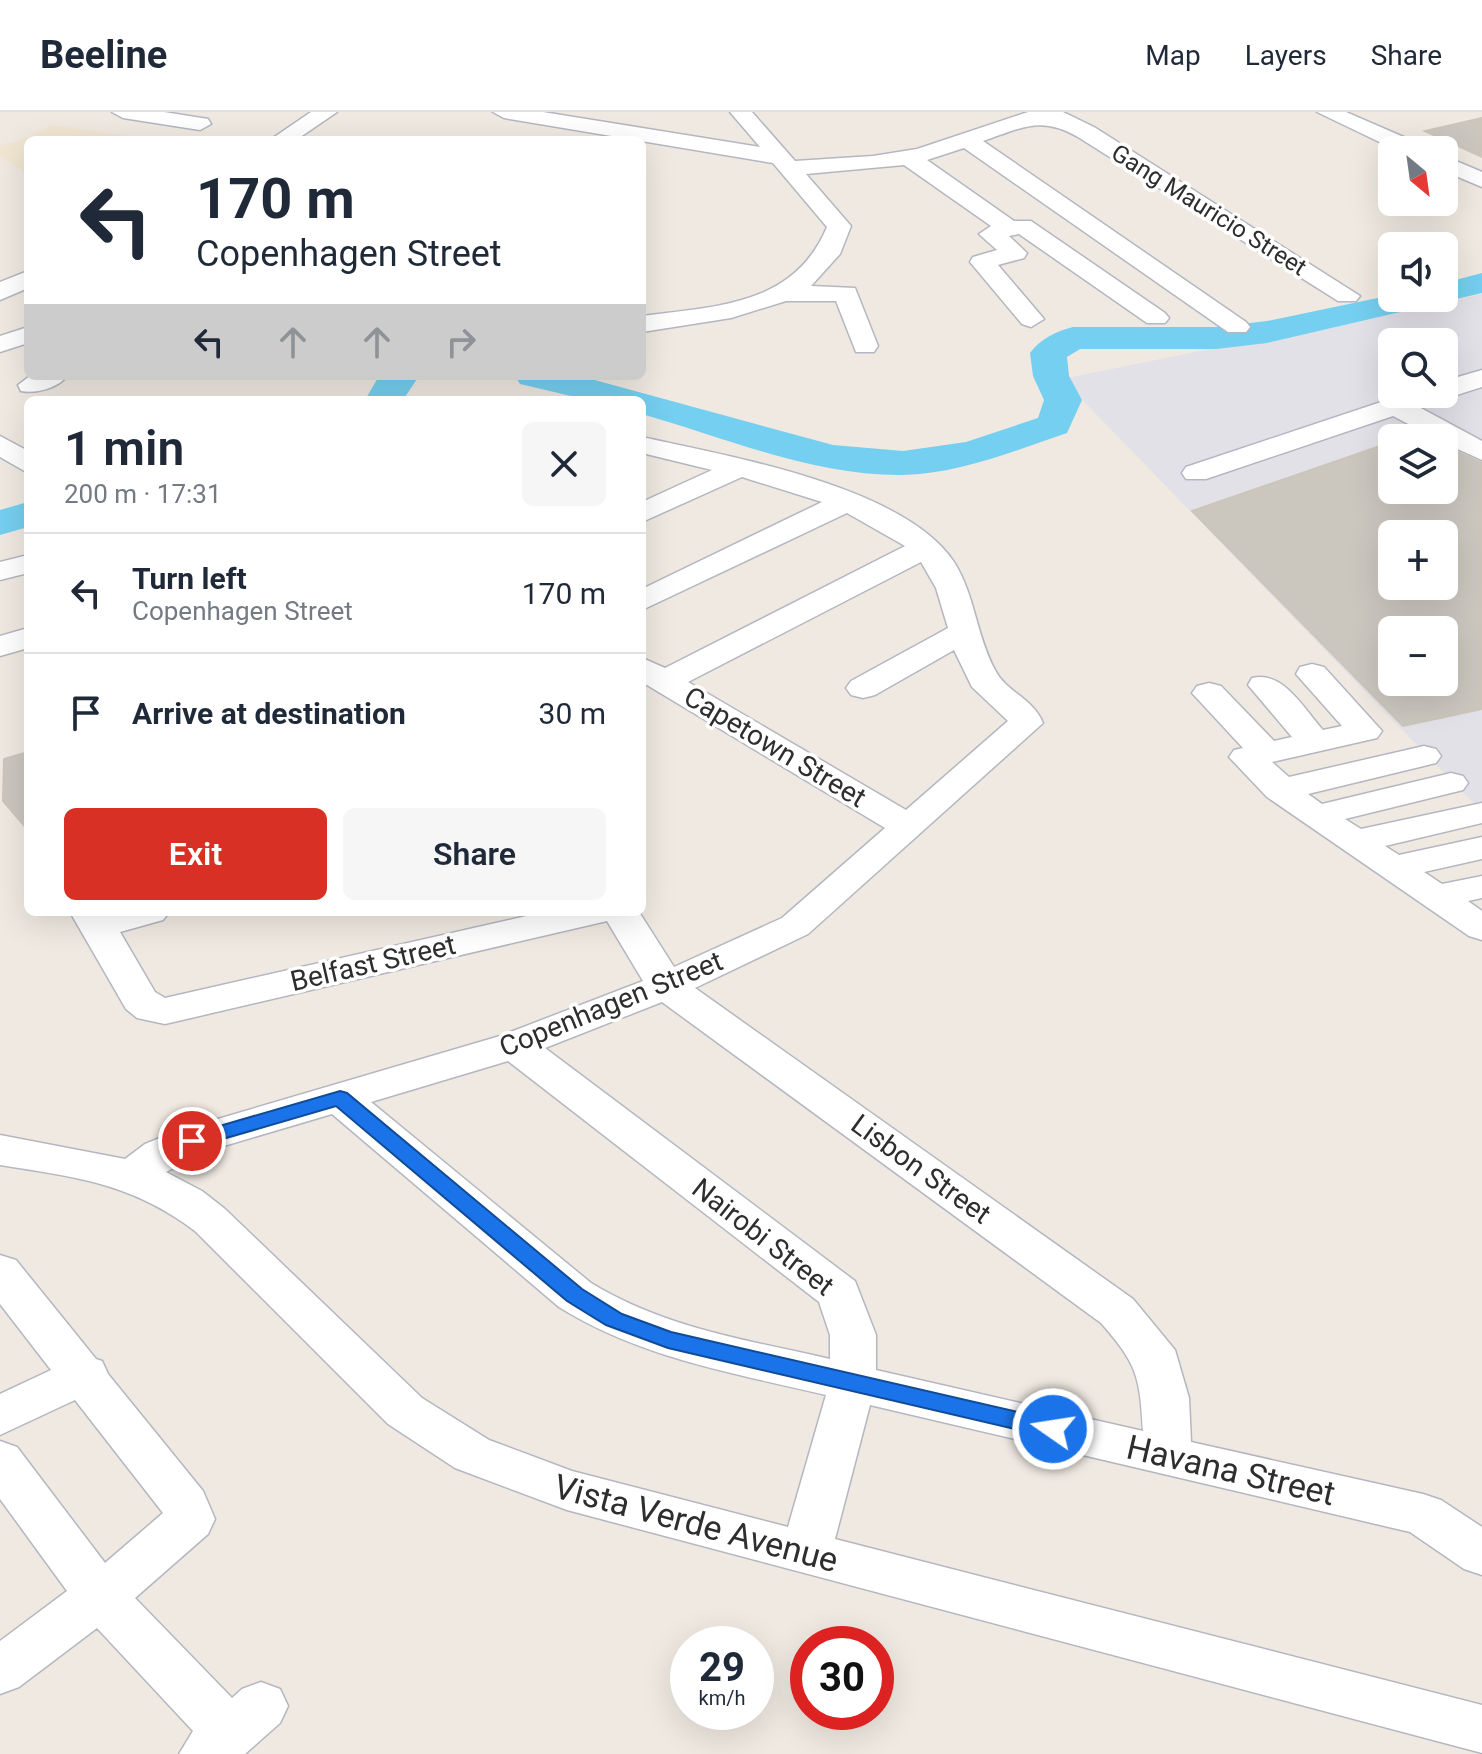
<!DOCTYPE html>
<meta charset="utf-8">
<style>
body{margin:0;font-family:Roboto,sans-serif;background:#f6f6f7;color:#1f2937;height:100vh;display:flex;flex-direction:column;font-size:30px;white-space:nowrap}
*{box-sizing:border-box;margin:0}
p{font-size:26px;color:#747a83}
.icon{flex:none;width:44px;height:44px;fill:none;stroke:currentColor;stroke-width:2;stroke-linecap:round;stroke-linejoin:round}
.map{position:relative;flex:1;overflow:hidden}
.drawer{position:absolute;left:24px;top:284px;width:622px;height:520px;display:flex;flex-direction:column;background:#fff;border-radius:12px;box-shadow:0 8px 32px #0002}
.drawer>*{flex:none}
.top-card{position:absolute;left:24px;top:24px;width:622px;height:244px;border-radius:12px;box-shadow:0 8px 32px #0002;background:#fff;color:#1f2937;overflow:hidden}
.needle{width:52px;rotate:151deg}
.controls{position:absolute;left:1378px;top:24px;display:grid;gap:16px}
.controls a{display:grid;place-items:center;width:80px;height:80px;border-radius:12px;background:#fff;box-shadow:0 8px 32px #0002;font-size:40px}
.speed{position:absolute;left:670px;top:1514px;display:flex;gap:16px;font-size:40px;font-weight:700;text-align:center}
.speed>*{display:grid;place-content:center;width:104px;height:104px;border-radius:50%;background:#fff;box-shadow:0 8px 32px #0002;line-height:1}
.speed small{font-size:20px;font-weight:400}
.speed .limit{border:12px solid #d22;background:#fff;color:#111}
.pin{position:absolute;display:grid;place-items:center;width:68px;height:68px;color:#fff;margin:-34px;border:4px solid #fff;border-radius:50%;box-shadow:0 2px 8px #0007}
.me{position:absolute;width:88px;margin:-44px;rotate:283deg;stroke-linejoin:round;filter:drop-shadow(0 0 6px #0008)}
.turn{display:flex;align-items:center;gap:28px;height:168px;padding:0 40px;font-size:36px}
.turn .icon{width:104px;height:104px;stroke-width:2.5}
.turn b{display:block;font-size:56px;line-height:68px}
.lanes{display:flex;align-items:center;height:76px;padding:0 40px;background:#0003;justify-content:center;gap:40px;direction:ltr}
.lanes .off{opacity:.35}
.round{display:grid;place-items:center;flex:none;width:84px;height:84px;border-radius:12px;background:#f6f6f7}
.headline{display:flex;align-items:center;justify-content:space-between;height:136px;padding:0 40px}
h1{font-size:48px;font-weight:600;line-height:60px}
.primary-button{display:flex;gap:16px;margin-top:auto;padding:16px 40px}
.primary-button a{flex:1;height:92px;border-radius:12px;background:#d93025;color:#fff;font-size:32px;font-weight:600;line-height:92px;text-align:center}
.primary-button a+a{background:#f6f6f7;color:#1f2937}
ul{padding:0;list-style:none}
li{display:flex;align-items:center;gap:24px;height:120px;padding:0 40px;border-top:2px solid #e0e1e3}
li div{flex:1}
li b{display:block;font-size:30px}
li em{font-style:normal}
header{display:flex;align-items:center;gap:48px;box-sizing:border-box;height:112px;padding:0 40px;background:#fff;border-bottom:2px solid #e0e1e3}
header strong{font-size:38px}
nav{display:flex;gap:44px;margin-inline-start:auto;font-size:28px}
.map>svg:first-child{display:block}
</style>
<header>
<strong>Beeline</strong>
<nav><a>Map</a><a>Layers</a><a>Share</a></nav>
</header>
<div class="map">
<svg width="1482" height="1642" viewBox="0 0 1482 1642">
<rect width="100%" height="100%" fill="#efe9e1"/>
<!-- industrial -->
<path fill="#e3e1e8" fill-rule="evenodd" d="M1482 182V700L1062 267ZM1392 230H1444V282H1392ZM1392 326H1444V378H1392ZM1392 422H1444V474H1392ZM1392 518H1444V570H1392Z"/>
<!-- education -->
<path fill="#f0e6d1" d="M52 13 153 28H28V63L0 44V34L24 27Z"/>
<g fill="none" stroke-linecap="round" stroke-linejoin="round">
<!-- river -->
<path fill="#75cff0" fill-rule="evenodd" d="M1482 161V181L1267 231 1216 237H1080L1067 245 1069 264 1082 288 1067 321C1014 339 959 362 902 363 815 364 725 326 642 302V288H588L520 272 515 264H580L833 333 903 339 966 330 1038 306 1044 288 1033 264 1030 241C1040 227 1057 219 1073 215H1216L1267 209 1392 183V186H1444V171Z
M379 264H419L403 288H365Z
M28 390V415L0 423V398Z"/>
</g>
<!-- building -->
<path fill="#cbc7bf" stroke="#cbc5ba" stroke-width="2" fill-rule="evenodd" d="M1482 6V45L1425 19Z
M1392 330V378H1444V334L1482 351V597L1403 614 1192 399ZM1392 422H1444V474H1392ZM1392 518H1444V570H1392Z
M28 640V718L3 689 4 647Z"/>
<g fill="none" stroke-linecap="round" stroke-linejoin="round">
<defs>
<path id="minor" d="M112 0H164L208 7 211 12 200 18 123 6Z
M311 0H337L296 28H270Z
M493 0H543L760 35 730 0H752L795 49 873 44 917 37 1028 0H1063L1094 15 1360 184 1356 189H1338L1078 25C1040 3 1022 16 983 29L1246 210 1250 215 1246 220H1228L964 36 927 48 1014 109H1031L1165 201 1169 206 1165 211H1147L1019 122 1009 124 1027 141 1024 146 998 153 1044 207 1031 215 1022 212 970 150 973 145 997 138 979 122 991 114 904 53 806 62 851 114 840 142 811 174 855 176 878 234 874 240H856L836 189H786L731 206 642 220V204C717 194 794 194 827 115L773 51 504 6Z
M1317 0H1346L1422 33 1425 38H1396Z
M1444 44 1482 60V75L1444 59Z
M28 159V176L0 188V170Z
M28 215V231L0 240V224Z
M1482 258V275L1419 295 1482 329V348L1444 331V326H1435L1393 304 1206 367H1186L1182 361 1186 355 1405 282H1444V269Z
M30 264H67C58 276 36 282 21 279L18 273Z
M0 324 28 339V361L0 345Z
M642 325C727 344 904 374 954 450 975 483 976 523 995 558 1006 580 1033 586 1043 611L808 822 695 876 1133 1187 1175 1238 1189 1286 1191 1330 1423 1382 1441 1388 1482 1415V1463L1464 1457 1410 1420 870 1293 835 1427 1482 1593V1641L567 1398 455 1356 388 1312 195 1119C132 1071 75 1065 0 1053V1023L125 1047 145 1032 177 1019 500 924 643 869 607 809 165 912 137 906 126 897 70 800H169L163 808 120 820 155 880 165 886 544 800H639L674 855 782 806 885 716 642 570V546L665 556 905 434 847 401 642 498V477L822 390 742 365 642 410V390L712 358 642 341ZM921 450 936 476 948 516 851 569 846 576 851 583 863 586 875 583 954 538 972 575 1008 609 906 698 688 570ZM662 890 1101 1211C1137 1252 1140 1264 1143 1319L876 1258V1223L855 1169 545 936ZM508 949 819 1190 830 1223V1247C747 1228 665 1216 591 1171L371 990ZM332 1002 559 1195C641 1246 733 1261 826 1283L788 1415 572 1359 489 1328 422 1286 225 1097 202 1079 166 1060 207 1039Z
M28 443V461L0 468V450Z
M28 516V536L0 544V524Z
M1312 552 1324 555 1382 619 1377 626 1272 650 1289 665 1424 634 1436 637 1441 644 1436 651 1308 682 1322 692 1451 661 1463 664 1468 671 1463 678 1345 707 1361 717 1482 691V711L1385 734 1399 743 1482 725V747L1424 760 1442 772 1482 764V786L1468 789 1482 799V828L1469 824 1267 685 1229 645 1234 638 1243 636 1192 581 1197 574 1209 571 1221 574 1274 629 1292 625 1248 573 1252 566C1283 558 1304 597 1323 618L1342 614 1296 562 1300 555Z
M0 1143 16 1148 96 1247 102 1249 108 1262 203 1379 215 1407 208 1422 135 1486 232 1586 242 1577 261 1570 280 1577 288 1594 280 1611 245 1642H179L193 1619 97 1516 19 1575 0 1582V1529L67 1479 0 1387V1329L17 1335 105 1451 163 1401 75 1288 0 1323V1282L51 1258 0 1192Z"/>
</defs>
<!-- minor casing -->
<use href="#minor" stroke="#b4b7c1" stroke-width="3"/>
<!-- minor -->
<use href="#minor" fill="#fff" fill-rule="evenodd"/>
</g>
<!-- route -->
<path fill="#1a73e8" stroke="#114b97" stroke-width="2" d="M340 979 347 981 582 1177 622 1202 671 1220 1053 1308 1062 1310 1065 1317 1062 1323 1053 1326 668 1236 606 1213 567 1189 336 994 192 1036 182 1029 185 1024Z"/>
<g text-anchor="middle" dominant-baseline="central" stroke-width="7" stroke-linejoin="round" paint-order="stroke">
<!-- far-street labels -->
<g font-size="24" fill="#2e2e2e" stroke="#fff">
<text transform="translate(1209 98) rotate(32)">Gang Mauricio Street</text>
</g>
<!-- street labels -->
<g font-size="28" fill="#2e2e2e" stroke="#fff">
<text transform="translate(775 635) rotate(31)">Capetown Street</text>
<text transform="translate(373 851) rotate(-13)">Belfast Street</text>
<text transform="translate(611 892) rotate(-22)">Copenhagen Street</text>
<text transform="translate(921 1057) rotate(36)">Lisbon Street</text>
<text transform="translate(763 1125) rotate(38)">Nairobi Street</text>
</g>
<!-- near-street labels -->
<g font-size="34" fill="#2e2e2e" stroke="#fff">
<text transform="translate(1231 1358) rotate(13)">Havana Street</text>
<text transform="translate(696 1411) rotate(15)">Vista Verde Avenue</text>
</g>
</g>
</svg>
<div class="controls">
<a><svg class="needle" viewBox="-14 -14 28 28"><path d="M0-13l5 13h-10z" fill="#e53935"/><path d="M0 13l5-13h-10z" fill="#747a83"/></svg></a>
<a><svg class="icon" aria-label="sound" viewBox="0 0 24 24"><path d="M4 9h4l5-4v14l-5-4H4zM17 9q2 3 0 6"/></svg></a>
<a><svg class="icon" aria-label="search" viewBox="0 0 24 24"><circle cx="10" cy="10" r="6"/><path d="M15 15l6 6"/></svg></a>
<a><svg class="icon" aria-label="layers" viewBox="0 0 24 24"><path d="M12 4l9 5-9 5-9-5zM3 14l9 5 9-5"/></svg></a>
<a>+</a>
<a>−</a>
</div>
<div class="speed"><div>29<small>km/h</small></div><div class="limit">30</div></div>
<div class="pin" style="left:192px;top:1029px;background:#d93025"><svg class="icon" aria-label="arrive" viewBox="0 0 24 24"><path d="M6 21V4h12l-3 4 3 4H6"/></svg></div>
<svg class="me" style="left:1053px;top:1317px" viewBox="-20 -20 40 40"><circle r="17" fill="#1a73e8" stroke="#fff" stroke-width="3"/><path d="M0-11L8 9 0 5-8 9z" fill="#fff"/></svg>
<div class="top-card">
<div class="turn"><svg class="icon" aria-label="left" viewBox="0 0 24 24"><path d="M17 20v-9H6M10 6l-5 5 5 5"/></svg><div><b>170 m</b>Copenhagen Street</div></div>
<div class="lanes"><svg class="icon" aria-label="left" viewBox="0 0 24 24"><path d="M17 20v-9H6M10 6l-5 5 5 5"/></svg><svg class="icon off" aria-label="ahead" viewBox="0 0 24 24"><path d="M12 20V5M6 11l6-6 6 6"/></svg><svg class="icon off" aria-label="ahead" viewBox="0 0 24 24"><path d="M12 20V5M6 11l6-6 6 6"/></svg><svg class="icon off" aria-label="right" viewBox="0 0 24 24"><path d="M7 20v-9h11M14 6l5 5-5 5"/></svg></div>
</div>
<section class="drawer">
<div class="headline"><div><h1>1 min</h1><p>200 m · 17:31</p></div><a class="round"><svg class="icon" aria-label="close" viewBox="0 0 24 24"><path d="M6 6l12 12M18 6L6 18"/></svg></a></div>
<ul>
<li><svg class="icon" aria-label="left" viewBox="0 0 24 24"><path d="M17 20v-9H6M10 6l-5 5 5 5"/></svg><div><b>Turn left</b><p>Copenhagen Street</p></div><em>170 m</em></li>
<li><svg class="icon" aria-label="arrive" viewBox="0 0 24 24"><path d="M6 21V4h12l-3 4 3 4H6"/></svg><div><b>Arrive at destination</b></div><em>30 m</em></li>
</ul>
<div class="primary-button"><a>Exit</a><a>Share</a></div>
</section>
</div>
